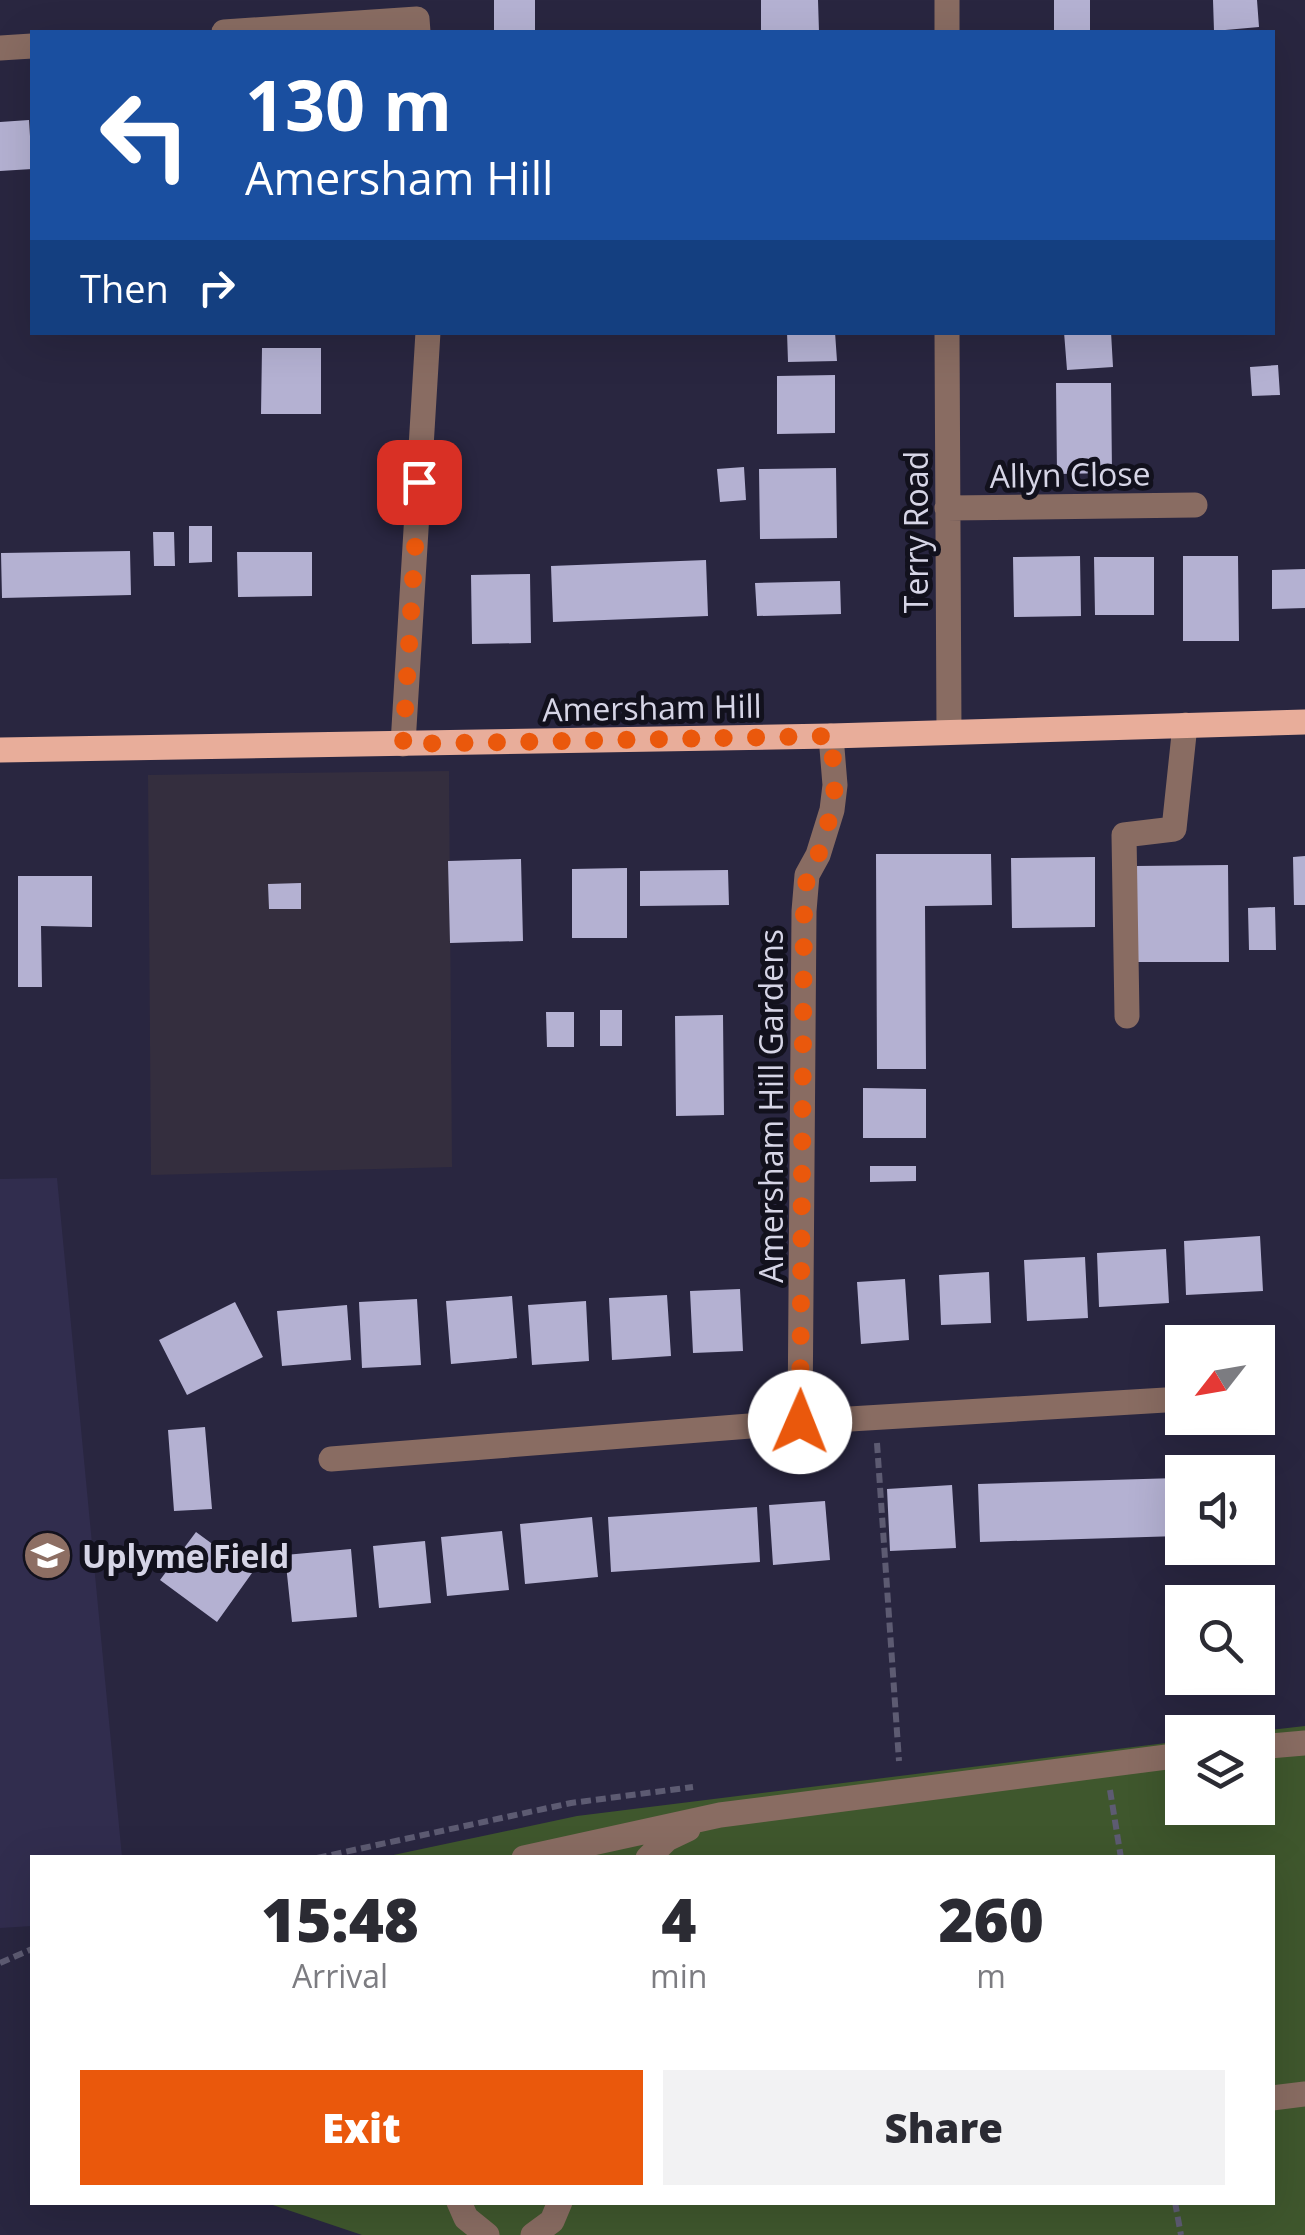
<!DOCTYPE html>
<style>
body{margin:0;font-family:"Open Sans",sans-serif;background:#f2f2f3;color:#2b2b33;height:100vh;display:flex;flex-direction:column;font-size:38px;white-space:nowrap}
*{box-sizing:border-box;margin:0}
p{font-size:32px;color:#7c7c81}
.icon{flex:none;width:55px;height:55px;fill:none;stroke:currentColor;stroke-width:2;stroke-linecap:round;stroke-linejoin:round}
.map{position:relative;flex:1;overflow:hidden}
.details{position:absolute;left:30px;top:1855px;width:1245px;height:350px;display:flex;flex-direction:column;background:#fff;border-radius:0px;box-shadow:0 10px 40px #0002}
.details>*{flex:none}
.banner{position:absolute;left:30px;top:30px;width:1245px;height:305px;border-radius:0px;box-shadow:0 10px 40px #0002;background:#1a4fa0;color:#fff;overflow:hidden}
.needle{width:65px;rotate:239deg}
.buttons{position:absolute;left:1165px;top:1325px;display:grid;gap:20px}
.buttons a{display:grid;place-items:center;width:110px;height:110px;border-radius:0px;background:#fff;box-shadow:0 10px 40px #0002;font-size:50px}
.pin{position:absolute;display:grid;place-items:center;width:85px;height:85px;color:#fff;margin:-42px;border-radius:20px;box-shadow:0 5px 15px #0006}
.me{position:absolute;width:110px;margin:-55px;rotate:1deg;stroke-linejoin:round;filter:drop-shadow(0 0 8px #0008)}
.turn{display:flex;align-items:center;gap:35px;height:210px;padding:0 50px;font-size:45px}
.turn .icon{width:130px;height:130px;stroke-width:2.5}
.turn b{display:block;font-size:70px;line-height:85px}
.then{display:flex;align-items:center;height:95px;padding:0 50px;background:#0003;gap:20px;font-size:38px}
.eta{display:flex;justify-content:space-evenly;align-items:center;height:170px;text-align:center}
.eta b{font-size:60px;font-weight:800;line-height:70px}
.action{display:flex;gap:20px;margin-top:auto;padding:20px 50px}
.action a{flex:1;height:115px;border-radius:0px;background:#ea580c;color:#fff;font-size:40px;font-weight:800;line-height:115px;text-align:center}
.action a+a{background:#f2f2f3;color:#2b2b33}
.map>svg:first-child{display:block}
</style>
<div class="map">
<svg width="1305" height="2235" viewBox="0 0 1305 2235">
<rect width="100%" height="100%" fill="#292640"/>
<!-- built -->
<path fill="#312d4e" d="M57 1178 122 1857 32 1858V1926L0 1928V1179Z"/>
<!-- industrial -->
<path fill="#342e3e" d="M449 771 452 1167 151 1175 148 775Z"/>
<!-- green -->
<path fill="#3f572d" d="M1305 1726V2235H362L267 2203 1272 2202V1858L384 1857 577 1816 1182 1741V1808H1258V1732H1251Z"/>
<!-- building -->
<path fill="#b4b1d2" d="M494 0H535V32H494Z
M761 0H818L819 32H761Z
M1054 0H1090V32H1054Z
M1213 0H1257L1259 27 1214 31Z
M29 120 32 169 0 171V122Z
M787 332H835L837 361 788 362Z
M1064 332H1111L1113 367 1067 370Z
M262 348H321V414H261Z
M1278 365 1280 395 1252 396 1250 367Z
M835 375V433L777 434V376Z
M1056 383H1111L1112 473 1057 474Z
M744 467 746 500 720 502 717 469Z
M836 468 837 538 760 539 759 469Z
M189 526H212V562L189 563Z
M153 532H174L175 566H154Z
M130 551 131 595 2 598 1 553Z
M237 552H312V596L238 597Z
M1080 556 1081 616 1014 617 1013 557Z
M1183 556H1238L1239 641H1183Z
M1094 557H1154V615H1095Z
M706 560 708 616 553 622 551 566Z
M1305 569V608L1272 609V570Z
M530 574 531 643 472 644 471 575Z
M840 581 841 614 757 616 755 583Z
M876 854H991L992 905 925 906 926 1069H877Z
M1305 856V905H1294L1293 857Z
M1095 857V927L1012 928 1011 858Z
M521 859 523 941 450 943 448 861Z
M1228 865 1229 962H1137L1135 866Z
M627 868V938H572V869Z
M728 870 729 905 640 906V871Z
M18 876H92V927L41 926 42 987H18Z
M301 883V909H269L268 884Z
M1275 907 1276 950H1249L1248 908Z
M600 1010H622V1046H600Z
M546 1012H574V1047H547Z
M723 1015 724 1115 676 1116 675 1016Z
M863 1088 926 1089V1138H863Z
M870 1166H916V1181L870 1182Z
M1260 1236 1263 1291 1186 1295 1184 1241Z
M1166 1249 1169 1303 1099 1307 1097 1253Z
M1085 1257 1088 1318 1027 1321 1024 1260Z
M989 1272 991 1323 941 1325 939 1275Z
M905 1279 909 1340 861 1344 857 1282Z
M740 1289 743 1351 693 1353 690 1291Z
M667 1295 671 1356 612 1360 609 1298Z
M512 1296 517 1358 451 1364 446 1301Z
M417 1299 421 1365 362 1368 359 1302Z
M586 1301 589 1361 532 1365 528 1305Z
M235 1302 263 1357 187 1395 159 1340Z
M347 1305 351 1360 282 1366 277 1311Z
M205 1427 212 1509 174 1511 168 1430Z
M1177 1478 1179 1536 980 1542 978 1484Z
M952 1485 956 1548 890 1551 887 1489Z
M825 1501 830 1560 773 1565 769 1505Z
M757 1507 760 1562 611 1572 608 1517Z
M592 1517 598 1577 525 1584 520 1524Z
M502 1531 509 1590 447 1596 441 1537Z
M196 1532 252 1573 217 1622 160 1580Z
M425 1541 431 1603 379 1608 373 1546Z
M351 1549 357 1617 292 1622 285 1555Z"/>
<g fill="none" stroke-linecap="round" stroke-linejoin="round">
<!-- path -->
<path stroke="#5d5b72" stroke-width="6" stroke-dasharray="10 5" stroke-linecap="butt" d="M877 1443 899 1761
M1192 1726 1244 1720
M1110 1790 1121 1858
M317 1858 571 1803 693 1787
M0 1963 32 1949
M1175 2202 1181 2235"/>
<!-- minor -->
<path stroke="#896c62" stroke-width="25" d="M947 0V32
M224 32 417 19 418 32
M0 48 32 46
M947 332 949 731
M947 508 1195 505
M403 744 428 332
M1127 1016 1124 835 1174 829 1185 725
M800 1422 804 911 807 875 818 855 832 810 835 785 831 736
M331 1459 800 1422 1182 1399
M1258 1747 1305 1743
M524 1858 720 1815 1182 1755
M648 1858 667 1839 688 1829
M1272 2098 1305 2094
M459 2202 466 2218 487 2235
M533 2235 552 2221 560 2202"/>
<!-- major -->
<path stroke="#e8ad9a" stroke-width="25" d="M0 750 831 736 1305 722"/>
</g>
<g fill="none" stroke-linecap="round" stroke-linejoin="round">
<!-- route -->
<path stroke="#ea580c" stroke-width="18" stroke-dasharray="0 32.4" d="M419 482 403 744 831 736 835 785 832 810 818 856 807 874 804 912 800 1422"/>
</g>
<!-- icons -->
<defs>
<symbol id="school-disc" viewBox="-11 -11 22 22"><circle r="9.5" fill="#8d6e63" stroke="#12111d"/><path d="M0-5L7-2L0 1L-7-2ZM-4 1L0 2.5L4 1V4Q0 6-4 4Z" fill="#fff"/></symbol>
</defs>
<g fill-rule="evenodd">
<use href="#school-disc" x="20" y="1528" width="55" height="55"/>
</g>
<g text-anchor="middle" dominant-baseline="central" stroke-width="10" stroke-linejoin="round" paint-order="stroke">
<!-- street labels -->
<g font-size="32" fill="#d6d5e6" stroke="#12111d">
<text transform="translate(1070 474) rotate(-1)">Allyn Close</text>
<text transform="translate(915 532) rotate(-90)">Terry Road</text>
<text transform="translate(652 707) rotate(-1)">Amersham Hill</text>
<text transform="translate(770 1106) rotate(-90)">Amersham Hill Gardens</text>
</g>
<!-- poi labels -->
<g font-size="32" font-weight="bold" fill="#d6d5e6" stroke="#12111d" text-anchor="start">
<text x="82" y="1555">Uplyme Field</text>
</g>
</g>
</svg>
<div class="buttons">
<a><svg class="needle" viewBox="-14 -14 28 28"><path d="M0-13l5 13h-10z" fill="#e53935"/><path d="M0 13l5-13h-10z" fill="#7c7c81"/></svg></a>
<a><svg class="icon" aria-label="sound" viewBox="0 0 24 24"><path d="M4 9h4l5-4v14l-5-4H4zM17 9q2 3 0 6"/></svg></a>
<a><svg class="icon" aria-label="search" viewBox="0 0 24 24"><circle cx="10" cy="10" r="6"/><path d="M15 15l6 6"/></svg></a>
<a><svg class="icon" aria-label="layers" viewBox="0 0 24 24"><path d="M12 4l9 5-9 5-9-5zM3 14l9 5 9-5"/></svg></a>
</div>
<div class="pin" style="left:419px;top:482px;background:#d93025"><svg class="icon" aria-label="arrive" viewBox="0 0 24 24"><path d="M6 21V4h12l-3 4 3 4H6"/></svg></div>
<svg class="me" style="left:800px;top:1422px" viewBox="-20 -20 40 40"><circle r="19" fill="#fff"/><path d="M0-13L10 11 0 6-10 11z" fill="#ea580c"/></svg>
<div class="banner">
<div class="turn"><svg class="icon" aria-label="left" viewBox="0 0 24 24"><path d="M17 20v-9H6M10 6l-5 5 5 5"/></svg><div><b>130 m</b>Amersham Hill</div></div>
<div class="then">Then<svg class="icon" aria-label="right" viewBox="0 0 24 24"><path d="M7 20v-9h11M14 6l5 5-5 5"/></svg></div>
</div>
<section class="details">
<div class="eta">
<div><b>15:48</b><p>Arrival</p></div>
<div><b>4</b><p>min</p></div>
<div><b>260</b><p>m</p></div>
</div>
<div class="action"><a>Exit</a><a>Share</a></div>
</section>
</div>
